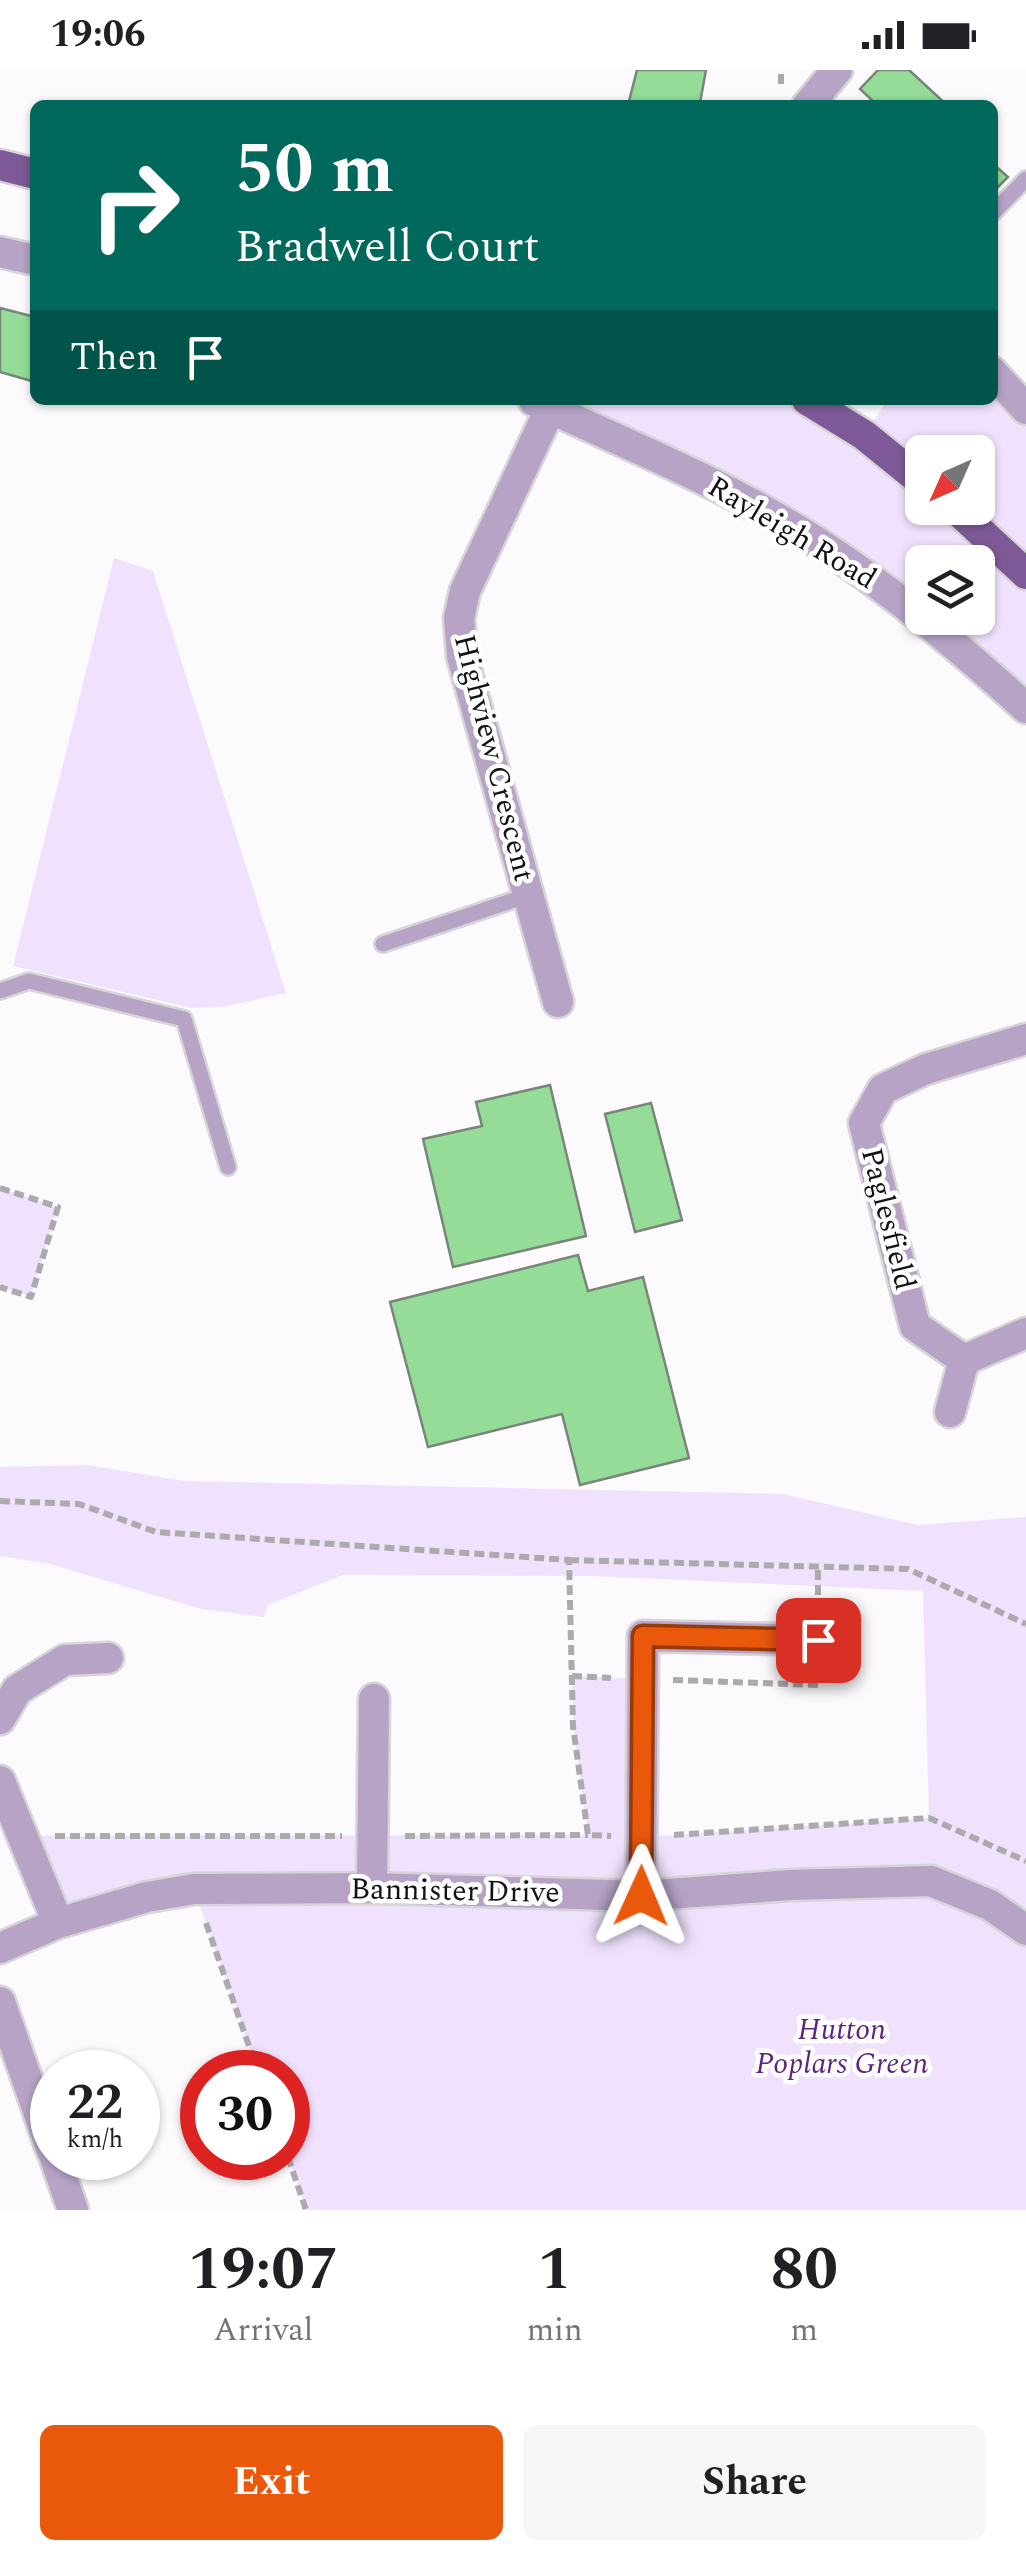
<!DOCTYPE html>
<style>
body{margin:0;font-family:Spectral,serif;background:#f6f6f6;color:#202124;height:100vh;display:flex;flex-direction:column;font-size:38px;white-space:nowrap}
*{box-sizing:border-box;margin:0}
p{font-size:32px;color:#757577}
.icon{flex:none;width:55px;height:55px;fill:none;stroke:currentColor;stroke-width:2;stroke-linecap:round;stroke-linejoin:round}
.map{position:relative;height:2140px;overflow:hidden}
.side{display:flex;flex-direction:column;background:#fff;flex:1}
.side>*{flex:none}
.hud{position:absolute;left:30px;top:30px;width:968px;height:305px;border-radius:15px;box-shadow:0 2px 8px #0004;background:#00695c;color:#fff;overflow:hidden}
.needle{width:65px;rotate:225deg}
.buttons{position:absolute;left:905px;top:365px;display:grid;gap:20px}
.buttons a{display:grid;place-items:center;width:90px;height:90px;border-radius:15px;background:#fff;box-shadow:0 2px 8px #0004;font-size:50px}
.speed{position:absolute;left:30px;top:1980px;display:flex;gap:20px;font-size:50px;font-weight:700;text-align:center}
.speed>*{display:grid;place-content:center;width:130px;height:130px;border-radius:50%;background:#fff;box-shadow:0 2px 8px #0004;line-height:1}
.speed small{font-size:25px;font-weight:400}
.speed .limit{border:15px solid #d22;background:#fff;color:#111}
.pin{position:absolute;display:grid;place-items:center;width:85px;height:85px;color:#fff;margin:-42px;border-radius:20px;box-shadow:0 5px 15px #0006}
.me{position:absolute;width:110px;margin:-55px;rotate:1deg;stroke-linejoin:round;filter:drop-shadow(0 0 8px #0008)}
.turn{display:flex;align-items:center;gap:35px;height:210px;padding:0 40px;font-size:45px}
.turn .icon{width:130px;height:130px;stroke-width:2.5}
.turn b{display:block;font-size:70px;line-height:85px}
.then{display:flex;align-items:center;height:95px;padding:0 40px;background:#0003;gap:20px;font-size:38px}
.eta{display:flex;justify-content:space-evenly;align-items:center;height:170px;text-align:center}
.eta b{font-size:60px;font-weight:700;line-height:70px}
.action{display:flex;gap:20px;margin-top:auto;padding:20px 40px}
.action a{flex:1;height:115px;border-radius:15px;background:#ea580c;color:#fff;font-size:40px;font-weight:700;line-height:115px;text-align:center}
.action a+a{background:#f6f6f6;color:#202124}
.status{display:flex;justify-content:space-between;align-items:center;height:70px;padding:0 50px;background:#fff;direction:ltr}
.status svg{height:28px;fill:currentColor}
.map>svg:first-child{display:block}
</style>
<div class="status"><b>19:06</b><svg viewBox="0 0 49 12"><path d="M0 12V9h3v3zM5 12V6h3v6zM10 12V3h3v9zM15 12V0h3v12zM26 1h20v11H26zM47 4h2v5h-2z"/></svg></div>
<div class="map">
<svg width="1026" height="2140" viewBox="0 0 1026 2140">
<rect width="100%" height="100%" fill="#fcfafd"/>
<!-- green -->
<path fill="#f0e2fd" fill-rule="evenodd" d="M993 302 1026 339V638L882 517 531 330H807L864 365 888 330H992ZM922 382H978V438H922ZM922 492H978V548H922Z
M114 488 153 501 286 923 223 937 191 938 13 896Z
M0 1118 58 1137 31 1227 0 1217Z
M87 1395 185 1411 783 1424 918 1455 1026 1447V2140H306L288 2087V2002H258L194 1819 58 1853 22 1766 588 1765 573 1656 572 1606 643 1609 642 1767 929 1748 923 1521 592 1506 343 1505 268 1535 264 1547 201 1539 50 1494 0 1486V1397Z"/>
<!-- building -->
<path fill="#94dc97" stroke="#788578" stroke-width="2.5" d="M637 0H706L700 33 628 35Z
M878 0H909L947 35H877L860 19Z
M992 93 1008 107 992 123Z
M0 238 35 247V312L0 302Z
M550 1015 586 1166 453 1197 423 1069 482 1056 476 1032Z
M651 1033 682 1150 635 1162 605 1044Z
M578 1185 588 1221 643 1207 689 1388 580 1415 562 1344 428 1377 390 1232Z"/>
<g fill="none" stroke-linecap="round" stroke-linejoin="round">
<defs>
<path id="service" d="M992 144 1026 109
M383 874 529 825
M0 921 29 911 184 949 228 1097"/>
<path id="minor" d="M0 182 35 190
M992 302 1026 339
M534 331C613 368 693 401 770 444 863 496 947 566 1026 638
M550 339 465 521 459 548 462 586 558 932
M964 1290 915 1256 864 1053 883 1019 926 999 1026 969
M950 1342 964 1290 1026 1263
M0 1649 17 1620 65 1590 108 1588
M0 1711 58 1853
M372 1818 374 1629
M641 1826 643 1566 818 1570
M0 1878 58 1853 147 1827 194 1819 372 1818 641 1826 790 1815 931 1811 990 1835 1026 1860
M0 1932 52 2081
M55 2088 73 2140"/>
<path id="tertiary" d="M808 35 837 0"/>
<path id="primary" d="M0 95 35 104
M807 330 864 365 922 412
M955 438 1026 504"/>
</defs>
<!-- service casing -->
<use href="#service" stroke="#d7d5d8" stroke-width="20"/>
<!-- minor casing -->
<use href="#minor" stroke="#d7d5d8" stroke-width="35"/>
<!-- tertiary casing -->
<use href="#tertiary" stroke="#d7d5d8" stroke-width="35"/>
<!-- primary casing -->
<use href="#primary" stroke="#d7d5d8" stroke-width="35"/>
<!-- path -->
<path stroke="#adaaae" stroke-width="6" stroke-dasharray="10 5" stroke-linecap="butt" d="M781 14V0
M0 1118 58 1137 31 1227 0 1217
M0 1431 79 1434 156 1462 569 1490 573 1656 588 1765 611 1766
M569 1490 908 1499 1026 1554
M818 1540V1497
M572 1606 611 1608
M673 1610 818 1615V1603
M674 1765 929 1748 1026 1791
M55 1766H342
M405 1766 588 1765
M206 1853 258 2002
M288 2087 306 2140"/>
<!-- service -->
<use href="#service" stroke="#b6a3c6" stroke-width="15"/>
<!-- minor -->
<use href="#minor" stroke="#b6a3c6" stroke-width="30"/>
<!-- tertiary -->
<use href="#tertiary" stroke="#b6a3c6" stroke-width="30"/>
<!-- primary -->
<use href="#primary" stroke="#7d5a97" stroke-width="30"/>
</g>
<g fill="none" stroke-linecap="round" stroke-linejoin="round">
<defs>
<path id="route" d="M641 1826 643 1566 818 1570"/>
</defs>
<!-- route casing -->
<use href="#route" stroke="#983908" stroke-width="25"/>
<!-- route -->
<use href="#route" stroke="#ea580c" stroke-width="18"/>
</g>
<g text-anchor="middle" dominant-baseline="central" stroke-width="9" stroke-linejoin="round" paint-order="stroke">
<!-- street labels -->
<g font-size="30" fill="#141117" stroke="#fff">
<text transform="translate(792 463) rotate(31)">Rayleigh Road</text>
<text transform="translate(494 688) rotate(76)">Highview Crescent</text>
<text transform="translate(888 1149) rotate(76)">Paglesfield</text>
<text transform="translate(455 1821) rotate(1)">Bannister Drive</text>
</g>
<!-- park labels -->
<g font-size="30" font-style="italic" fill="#5d2580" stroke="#fff">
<text x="842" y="1960">Hutton<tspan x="842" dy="34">Poplars Green</tspan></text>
</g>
</g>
</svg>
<div class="buttons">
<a><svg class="needle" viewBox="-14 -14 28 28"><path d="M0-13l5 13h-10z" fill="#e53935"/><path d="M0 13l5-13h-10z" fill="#757577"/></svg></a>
<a><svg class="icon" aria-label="layers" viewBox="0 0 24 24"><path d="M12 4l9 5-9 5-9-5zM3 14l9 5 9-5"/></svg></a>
</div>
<div class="speed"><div>22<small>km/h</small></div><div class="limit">30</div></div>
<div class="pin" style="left:818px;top:1570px;background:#d93025"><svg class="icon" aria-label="arrive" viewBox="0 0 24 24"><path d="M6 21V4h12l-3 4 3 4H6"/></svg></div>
<svg class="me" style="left:641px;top:1826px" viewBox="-20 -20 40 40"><path d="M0-17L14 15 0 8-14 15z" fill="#ea580c" stroke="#fff" stroke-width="4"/></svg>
<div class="hud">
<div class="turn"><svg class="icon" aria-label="right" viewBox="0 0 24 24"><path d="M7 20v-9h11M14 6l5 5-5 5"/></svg><div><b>50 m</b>Bradwell Court</div></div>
<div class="then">Then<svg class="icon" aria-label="arrive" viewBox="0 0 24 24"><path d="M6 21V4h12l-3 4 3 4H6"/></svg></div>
</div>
</div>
<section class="side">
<div class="eta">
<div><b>19:07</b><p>Arrival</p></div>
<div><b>1</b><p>min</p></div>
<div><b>80</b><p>m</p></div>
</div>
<div class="action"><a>Exit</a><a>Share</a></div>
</section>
